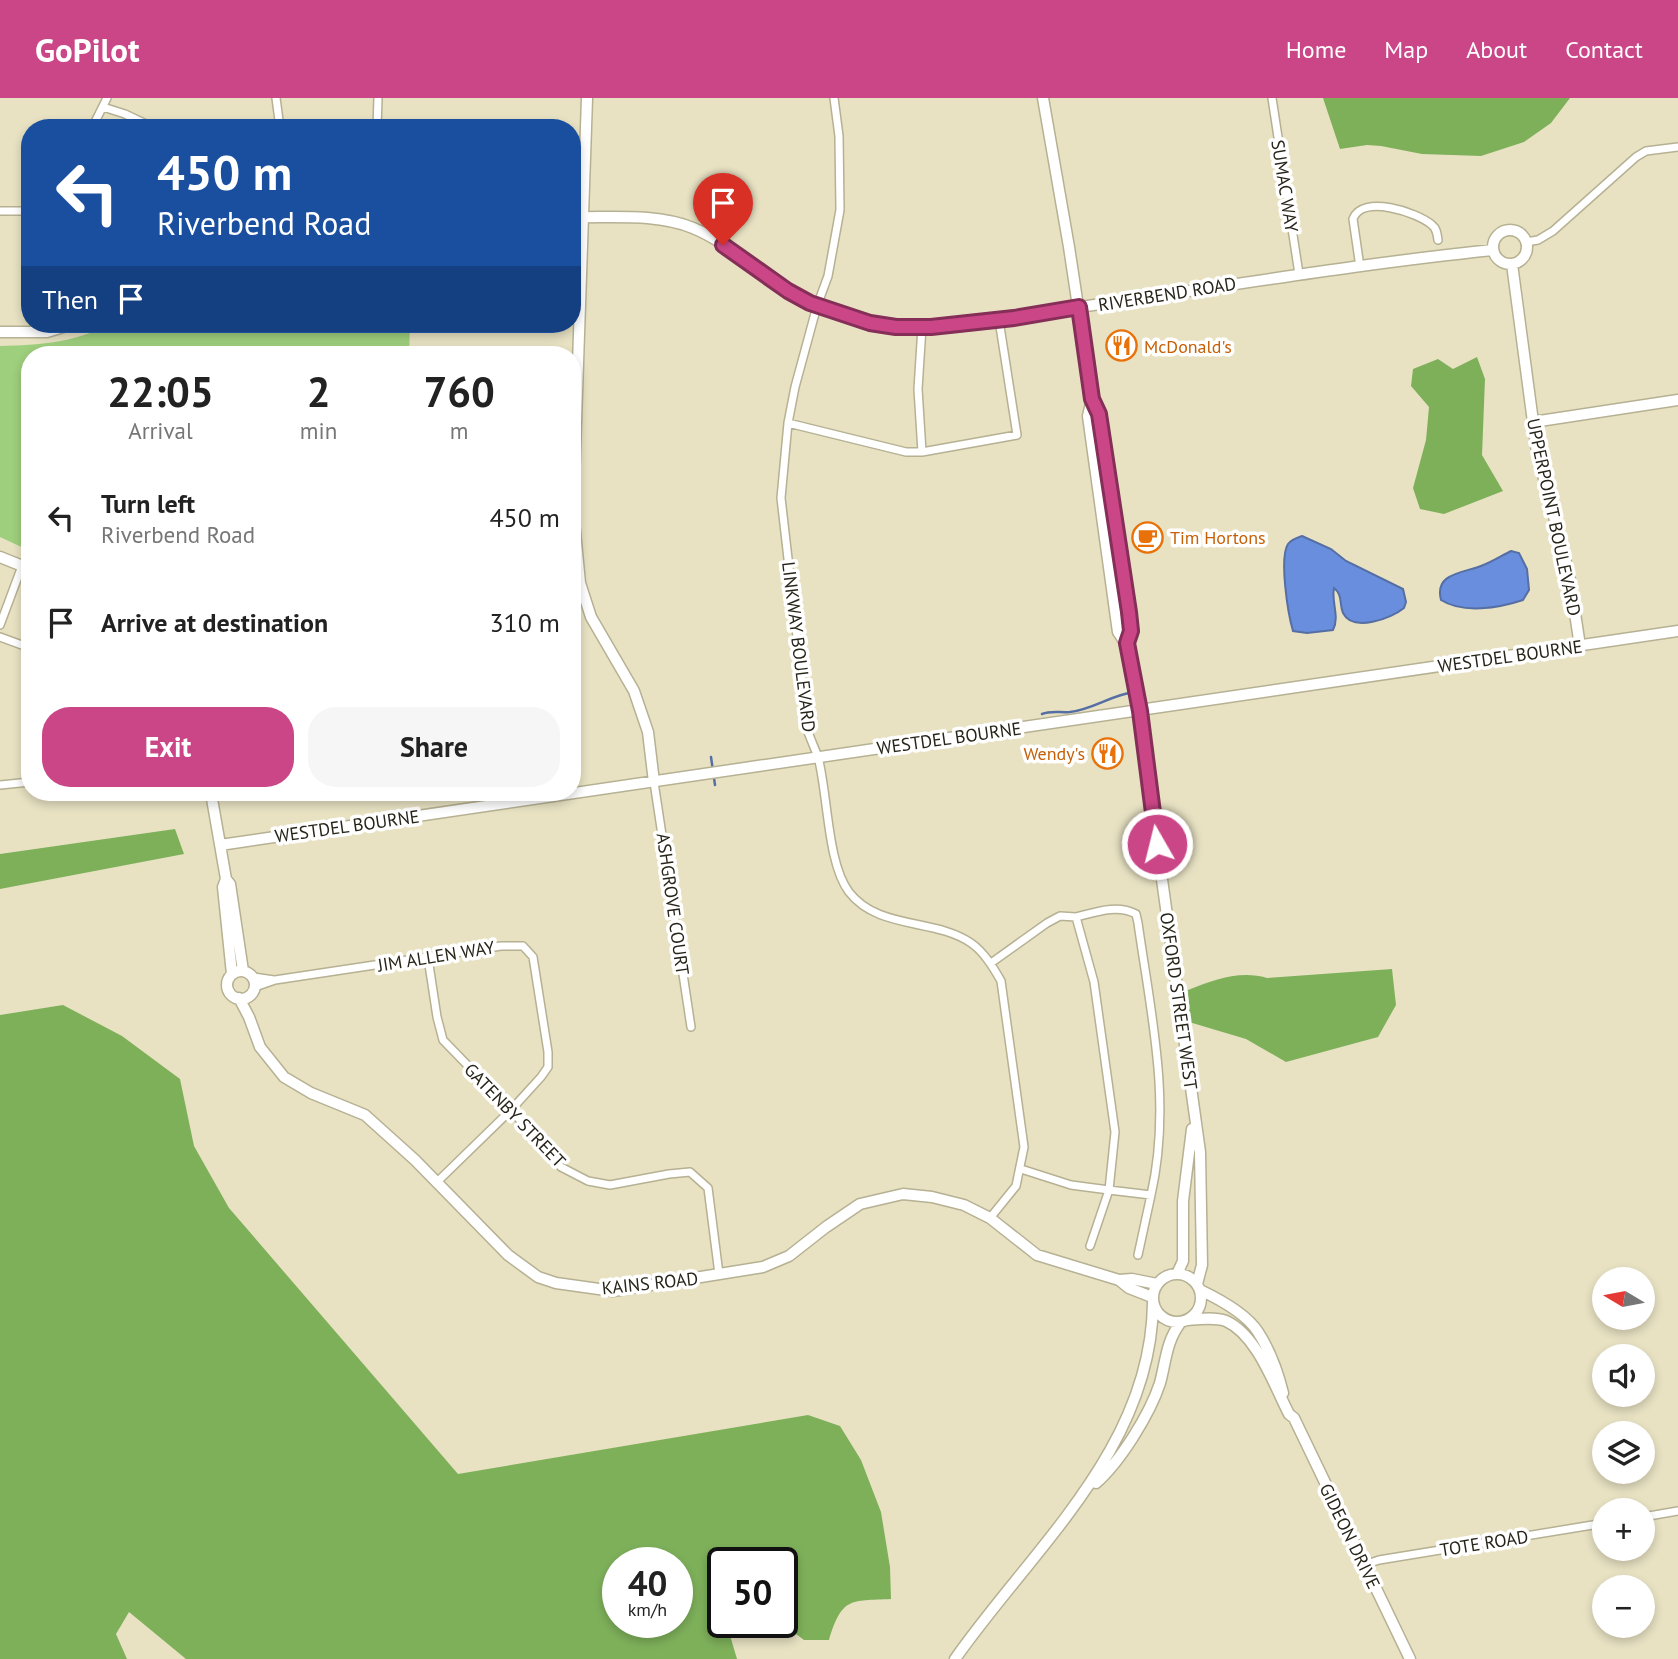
<!DOCTYPE html>
<meta charset="utf-8">
<style>
body{margin:0;font-family:"PT Sans",sans-serif;background:#f6f6f6;color:#222;height:100vh;display:flex;flex-direction:column;font-size:26px;white-space:nowrap}
*{box-sizing:border-box;margin:0}
p{font-size:23px;color:#767676}
.icon{flex:none;width:38px;height:38px;fill:none;stroke:currentColor;stroke-width:2;stroke-linecap:round;stroke-linejoin:round}
.map{position:relative;flex:1;overflow:hidden}
.side{position:absolute;left:21px;top:248px;width:560px;height:455px;display:flex;flex-direction:column;background:#fff;border-radius:28px;box-shadow:0 4px 10px #0003}
.side>*{flex:none}
.hud{position:absolute;left:21px;top:21px;width:560px;height:214px;border-radius:28px;box-shadow:0 4px 10px #0003;background:#1a4fa0;color:#fff;overflow:hidden}
.needle{width:46px;rotate:280deg}
.controls{position:absolute;left:1592px;top:1169px;display:grid;gap:14px}
.controls a{display:grid;place-items:center;width:63px;height:63px;border-radius:50%;background:#fff;box-shadow:0 4px 10px #0003;font-size:35px}
.speed{position:absolute;left:602px;top:1449px;display:flex;gap:14px;font-size:35px;font-weight:700;text-align:center}
.speed>*{display:grid;place-content:center;width:91px;height:91px;border-radius:50%;background:#fff;box-shadow:0 4px 10px #0003;line-height:1}
.speed small{font-size:18px;font-weight:400}
.speed .limit{border:4px solid #111;border-radius:10px;background:#fff;color:#111}
.pin{position:absolute;display:grid;place-items:center;width:60px;height:60px;color:#fff;margin:-72px -30px;border-radius:50% 50% 50% 0;rotate:-45deg;box-shadow:0 0 7px #0007}
.pin .icon{rotate:45deg}
.me{position:absolute;width:77px;margin:-38px;rotate:352deg;stroke-linejoin:round;filter:drop-shadow(0 0 5px #0008)}
.turn{display:flex;align-items:center;gap:24px;height:147px;padding:0 21px;font-size:32px}
.turn .icon{width:91px;height:91px;stroke-width:2.5}
.turn b{display:block;font-size:49px;line-height:60px}
.then{display:flex;align-items:center;height:66px;padding:0 21px;background:#0003;gap:14px;font-size:26px}
.eta{display:flex;justify-content:space-evenly;align-items:center;height:119px;text-align:center}
.eta b{font-size:42px;font-weight:800;line-height:49px}
.primary-button{display:flex;gap:14px;margin-top:auto;padding:14px 21px}
.primary-button a{flex:1;height:80px;border-radius:28px;background:#cb4687;color:#fff;font-size:28px;font-weight:800;line-height:80px;text-align:center}
.primary-button a+a{background:#f6f6f6;color:#222}
ul{padding:0;list-style:none}
li{display:flex;align-items:center;gap:21px;height:105px;padding:0 21px}
li div{flex:1}
li b{display:block;font-size:26px}
li em{font-style:normal}
header{display:flex;align-items:center;gap:42px;box-sizing:border-box;height:98px;padding:0 35px;background:#cb4687;color:#fff}
header strong{font-size:33px}
nav{display:flex;gap:38px;margin-inline-start:auto;font-size:24px}
.map>svg:first-child{display:block}
</style>
<header>
<strong>GoPilot</strong>
<nav><a>Home</a><a>Map</a><a>About</a><a>Contact</a></nav>
</header>
<div class="map">
<svg width="1678" height="1561" viewBox="0 0 1678 1561">
<rect width="100%" height="100%" fill="#e8e2c3"/>
<!-- green -->
<path fill="#9ecf7c" d="M110 226H410L409 257H30V453L0 439V248C40 247 74 245 110 226Z"/>
<!-- forest -->
<path fill="#7eb05a" fill-rule="evenodd" d="M1323 0H1570L1551 25 1524 44 1481 58 1422 56 1381 48 1367 47 1340 51Z
M1477 259 1485 281 1482 357 1503 393 1444 416 1420 411 1413 390 1426 342 1429 309 1411 288 1413 271 1438 261 1453 271Z
M175 731 184 756 0 791V756Z
M1392 871 1396 907 1378 939 1286 964 1246 941 1189 924 1188 892C1213 882 1240 872 1267 880Z
M63 907 122 938 180 981 194 1048 229 1110 458 1376 808 1317 840 1328 861 1362 881 1414 890 1469 891 1501C850 1503 842 1499 829 1542H804L780 1524H782V1465H723V1504L721 1507 723 1524H726L737 1561H186L129 1514 116 1536 127 1561H0V917ZM618 1465H677V1524H618Z"/>
<!-- water -->
<path fill="#698ede" stroke="#556ea3" stroke-width="2" d="M1302 438 1331 451 1346 463 1403 491 1406 504 1404 510C1392 520 1353 535 1343 515 1339 506 1343 497 1334 490 1331 503 1340 519 1333 532L1307 535 1293 533C1288 516 1279 460 1288 446 1292 441 1296 440 1302 438Z
M1511 453 1519 455 1527 471 1529 492 1523 502C1499 510 1463 516 1441 502 1434 475 1463 475 1481 468 1492 464 1501 458 1511 453Z"/>
<g fill="none" stroke-linecap="round" stroke-linejoin="round">
<!-- stream -->
<path stroke="#556ea3" stroke-width="2.5" d="M1042 616C1052 612 1060 615 1070 614 1094 611 1111 597 1134 594
M711 659 715 687"/>
<defs>
<path id="street" d="M276 0 280 30
M834 0 839 38 840 112 828 178 817 208 795 289 788 325 781 400 808 634C811 642 815 651 818 659 828 696 827 765 849 794 878 832 935 820 971 845 984 854 993 869 1001 883L1024 1049 1016 1088 990 1120
M1272 0 1299 176
M103 9 125 16 148 27
M92 30 107 0
M377 30 378 0
M0 113H30
M1526 144 1538 142 1553 133 1636 59 1646 53 1678 49
M1360 169 1353 121C1362 96 1417 114 1432 127 1437 131 1437 136 1438 142
M922 229 918 291 922 354 1017 337 999 222
M788 325 906 354H922
M0 527 22 468
M0 539 30 550
M654 684 691 929
M0 687 30 684
M428 860 437 919 443 942 511 1012 561 1069 588 1083 610 1087 669 1076 690 1074 708 1090 719 1176
M991 865 1047 825 1060 818 1076 819
M253 879 274 882
M255 889 275 882 501 848H523L533 859 548 954V969L541 979 511 1012 437 1084
M1021 1071 1071 1087 1109 1092 1090 1148
M1138 1157 1151 1097 1109 1092 1115 1034 1094 884 1076 819C1096 814 1117 806 1136 816L1138 825C1151 917 1172 1005 1151 1097
M1643 1419 1678 1413
M1364 1467 1379 1462 1605 1425"/>
<path id="secondary" d="M587 0 573 413 580 485 591 519 634 593 648 634 654 684
M1043 0 1069 149 1092 301 1099 316 1131 533 1127 545
M572 119C611 120 656 115 693 130 727 144 756 171 786 191 816 212 858 225 895 229 956 235 1019 218 1079 209 1217 190 1355 166 1493 152
M1493 149a17 17 0 1 1 34 0a17 17 0 1 1-34 0Z
M1512 166 1537 354 1569 476 1580 548
M0 234H47L73 226
M1092 301 1088 318 1118 534C1134 553 1140 612 1142 638L1200 1054 1202 1167 1197 1186
M1533 324 1678 302
M0 459 30 471
M211 695 226 781 230 786 243 873
M220 747 1678 533
M226 781 223 789 232 876
M227 887a14 14 0 1 1 28 0a14 14 0 1 1-28 0Z
M239 900 249 919 260 949 284 979 311 995 365 1017 415 1062 508 1157 538 1179 556 1185 613 1193 763 1169 789 1158 826 1129 860 1106 903 1096 932 1099 964 1107 990 1120 1037 1157 1119 1182 1132 1181 1157 1186
M1153 1200a24 24 0 1 1 48 0a24 24 0 1 1-48 0Z
M1177 1176 1183 1163V1103L1192 1031
M1119 1182 1129 1190 1152 1199
M1200 1192C1219 1201 1246 1215 1258 1234 1269 1251 1278 1275 1283 1295
M1188 1222C1200 1221 1214 1219 1226 1223 1257 1237 1274 1287 1289 1316L1294 1320 1410 1561
M1096 1385C1120 1364 1150 1316 1160 1285 1166 1263 1166 1243 1181 1224
M955 1561C1033 1450 1152 1350 1153 1204"/>
</defs>
<!-- street casing -->
<use href="#street" stroke="#b6b193" stroke-width="10"/>
<!-- secondary casing -->
<use href="#secondary" stroke="#b6b193" stroke-width="13"/>
<!-- street -->
<use href="#street" stroke="#fff" stroke-width="7"/>
<!-- secondary -->
<use href="#secondary" stroke="#fff" stroke-width="10"/>
</g>
<g fill="none" stroke-linecap="round" stroke-linejoin="round">
<defs>
<path id="route" d="M723 147 788 193 810 205 870 225 896 229H931L1014 220 1079 209 1092 301 1099 316 1129 514 1131 533 1127 545 1140 613 1157 746"/>
</defs>
<!-- route casing -->
<use href="#route" stroke="#842e58" stroke-width="18"/>
<!-- route -->
<use href="#route" stroke="#cb4687" stroke-width="12"/>
</g>
<!-- icons -->
<defs>
<symbol id="restaurant-ring" viewBox="-11 -11 22 22"><circle r="9.5" fill="#fff" stroke="#e8710a" stroke-width="1.5"/><path d="M-5-6h1v4h1v-4h1v4h1v-4h1v5L-1.5 .5V6h-2V.5L-5-1ZM5-6V6H3V1.5H1.5Q1.5-4 5-6Z" fill="#e8710a"/></symbol>
<symbol id="cafe-ring" viewBox="-11 -11 22 22"><circle r="9.5" fill="#fff" stroke="#e8710a" stroke-width="1.5"/><path d="M-5.5-4.5H6V0H3Q3 3.5 0 3.5H-2.5Q-5.5 3.5-5.5 0ZM3-3.2v2h1.7v-2ZM-6 4.5H4V6H-6Z" fill="#e8710a"/></symbol>
</defs>
<g fill-rule="evenodd">
<use href="#restaurant-ring" x="1104" y="230" width="35" height="35"/>
<use href="#cafe-ring" x="1130" y="422" width="35" height="35"/>
<use href="#restaurant-ring" x="1090" y="638" width="35" height="35"/>
</g>
<g text-anchor="middle" dominant-baseline="central" stroke-width="7" stroke-linejoin="round" paint-order="stroke">
<!-- street labels -->
<g font-size="18" fill="#27251a" stroke="#fff">
<text transform="translate(1285 88) rotate(81)">SUMAC WAY</text>
<text transform="translate(1167 196) rotate(-9)">RIVERBEND ROAD</text>
<text transform="translate(1554 419) rotate(78)">UPPERPOINT BOULEVARD</text>
<text transform="translate(799 549) rotate(83)">LINKWAY BOULEVARD</text>
<text transform="translate(1510 558) rotate(-8)">WESTDEL BOURNE</text>
<text transform="translate(949 640) rotate(-8)">WESTDEL BOURNE</text>
<text transform="translate(347 728) rotate(-8)">WESTDEL BOURNE</text>
<text transform="translate(673 806) rotate(82)">ASHGROVE COURT</text>
<text transform="translate(436 858) rotate(-9)">JIM ALLEN WAY</text>
<text transform="translate(1179 903) rotate(82)">OXFORD STREET WEST</text>
<text transform="translate(515 1017) rotate(46)">GATENBY STREET</text>
<text transform="translate(650 1185) rotate(-6)">KAINS ROAD</text>
<text transform="translate(1350 1438) rotate(64)">GIDEON DRIVE</text>
<text transform="translate(1484 1445) rotate(-9)">TOTE ROAD</text>
</g>
<!-- food labels -->
<g font-size="18" fill="#c56008" stroke="#fff" text-anchor="start">
<text x="1144" y="248">McDonald's</text>
<text x="1170" y="439">Tim Hortons</text>
<text x="1085" y="655" text-anchor="end">Wendy's</text>
</g>
</g>
</svg>
<div class="controls">
<a><svg class="needle" viewBox="-14 -14 28 28"><path d="M0-13l5 13h-10z" fill="#e53935"/><path d="M0 13l5-13h-10z" fill="#767676"/></svg></a>
<a><svg class="icon" aria-label="sound" viewBox="0 0 24 24"><path d="M4 9h4l5-4v14l-5-4H4zM17 9q2 3 0 6"/></svg></a>
<a><svg class="icon" aria-label="layers" viewBox="0 0 24 24"><path d="M12 4l9 5-9 5-9-5zM3 14l9 5 9-5"/></svg></a>
<a>+</a>
<a>−</a>
</div>
<div class="speed"><div>40<small>km/h</small></div><div class="limit">50</div></div>
<div class="pin" style="left:723px;top:147px;background:#d93025"><svg class="icon" aria-label="arrive" viewBox="0 0 24 24"><path d="M6 21V4h12l-3 4 3 4H6"/></svg></div>
<svg class="me" style="left:1157px;top:746px" viewBox="-20 -20 40 40"><circle r="17" fill="#cb4687" stroke="#fff" stroke-width="3"/><path d="M0-11L8 9 0 5-8 9z" fill="#fff"/></svg>
<div class="hud">
<div class="turn"><svg class="icon" aria-label="left" viewBox="0 0 24 24"><path d="M17 20v-9H6M10 6l-5 5 5 5"/></svg><div><b>450 m</b>Riverbend Road</div></div>
<div class="then">Then<svg class="icon" aria-label="arrive" viewBox="0 0 24 24"><path d="M6 21V4h12l-3 4 3 4H6"/></svg></div>
</div>
<section class="side">
<div class="eta">
<div><b>22:05</b><p>Arrival</p></div>
<div><b>2</b><p>min</p></div>
<div><b>760</b><p>m</p></div>
</div>
<ul>
<li><svg class="icon" aria-label="left" viewBox="0 0 24 24"><path d="M17 20v-9H6M10 6l-5 5 5 5"/></svg><div><b>Turn left</b><p>Riverbend Road</p></div><em>450 m</em></li>
<li><svg class="icon" aria-label="arrive" viewBox="0 0 24 24"><path d="M6 21V4h12l-3 4 3 4H6"/></svg><div><b>Arrive at destination</b></div><em>310 m</em></li>
</ul>
<div class="primary-button"><a>Exit</a><a>Share</a></div>
</section>
</div>
